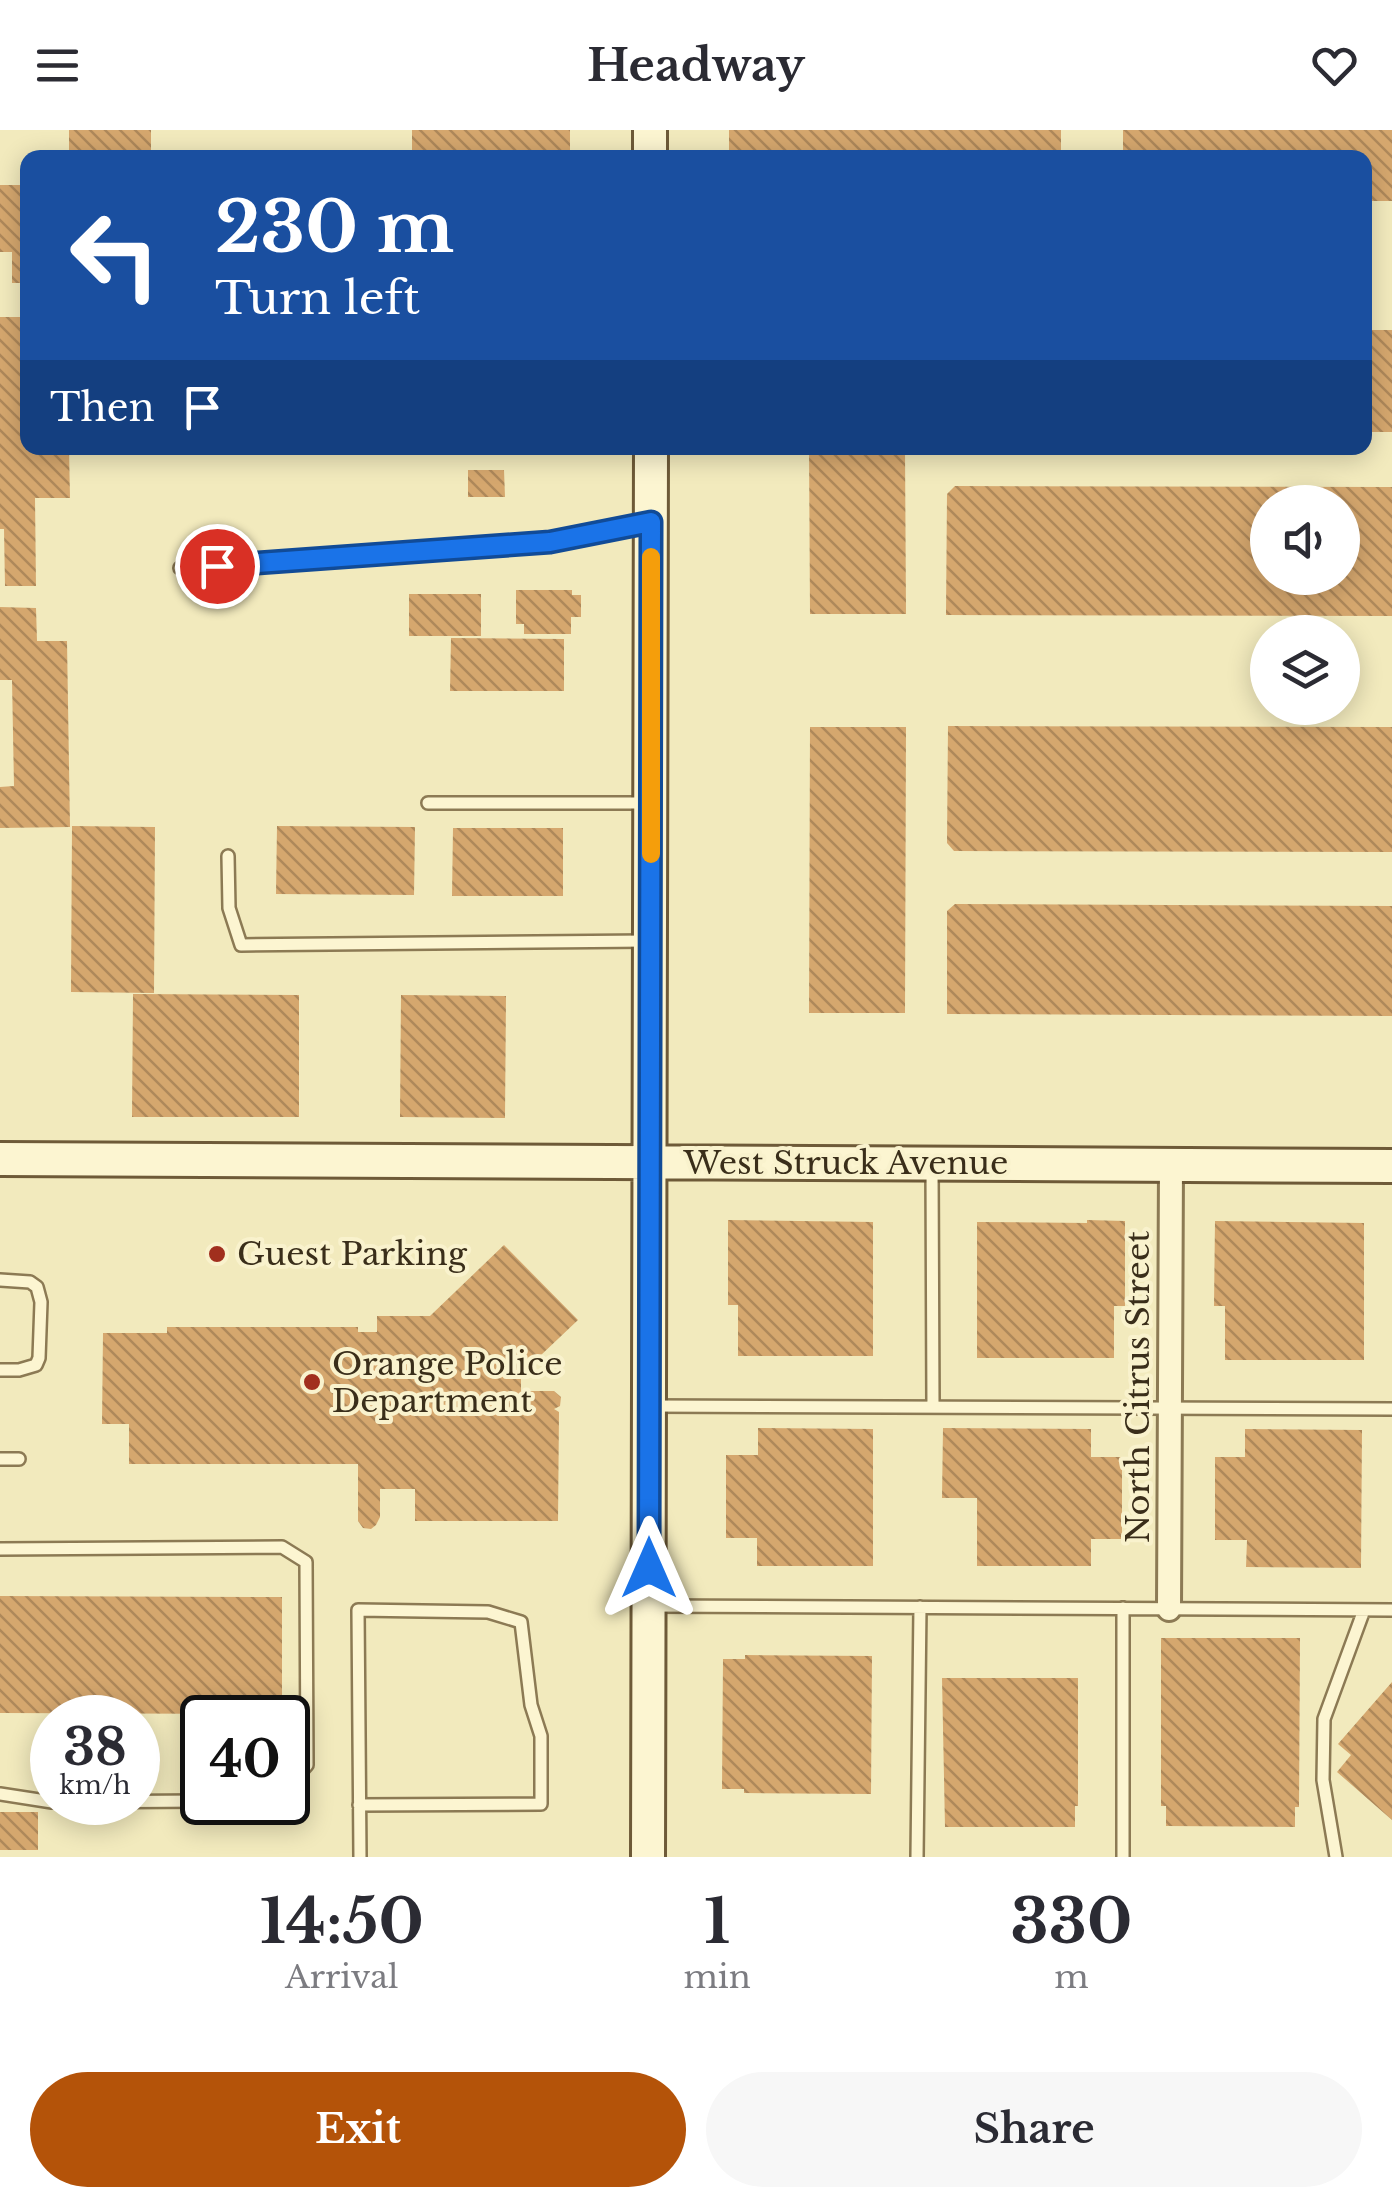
<!DOCTYPE html>
<style>
body{margin:0;font-family:"Libre Baskerville",serif;background:#f7f7f7;color:#2b2b33;height:100vh;display:flex;flex-direction:column;font-size:38px;white-space:nowrap}
*{box-sizing:border-box;margin:0}
p{font-size:32px;color:#7c7c81}
.icon{flex:none;width:55px;height:55px;fill:none;stroke:currentColor;stroke-width:2;stroke-linecap:round;stroke-linejoin:round}
.map{position:relative;height:1727px;overflow:hidden}
.sheet{display:flex;flex-direction:column;background:#fff;flex:1}
.sheet>*{flex:none}
.top-card{position:absolute;left:20px;top:20px;width:1352px;height:305px;border-radius:20px;box-shadow:0 5px 25px #0003;background:#1a4fa0;color:#fff;overflow:hidden}
.buttons{position:absolute;left:1250px;top:355px;display:grid;gap:20px}
.buttons a{display:grid;place-items:center;width:110px;height:110px;border-radius:50%;background:#fff;box-shadow:0 5px 25px #0003;font-size:50px}
.speed{position:absolute;left:30px;top:1565px;display:flex;gap:20px;font-size:50px;font-weight:700;text-align:center}
.speed>*{display:grid;place-content:center;width:130px;height:130px;border-radius:50%;background:#fff;box-shadow:0 5px 25px #0003;line-height:1}
.speed small{font-size:25px;font-weight:400}
.speed .limit{border:5px solid #111;border-radius:15px;background:#fff;color:#111}
.pin{position:absolute;display:grid;place-items:center;width:85px;height:85px;color:#fff;margin:-42px;border:5px solid #fff;border-radius:50%;box-shadow:0 2px 10px #0007}
.me{position:absolute;width:110px;margin:-55px;rotate:0deg;stroke-linejoin:round;filter:drop-shadow(0 0 8px #0008)}
.turn{display:flex;align-items:center;gap:35px;height:210px;padding:0 30px;font-size:45px}
.turn .icon{width:130px;height:130px;stroke-width:2.5}
.turn b{display:block;font-size:70px;line-height:85px}
.then{display:flex;align-items:center;height:95px;padding:0 30px;background:#0003;gap:20px;font-size:38px}
.eta{display:flex;justify-content:space-evenly;align-items:center;height:170px;text-align:center}
.eta b{font-size:60px;font-weight:700;line-height:70px}
.cta{display:flex;gap:20px;margin-top:auto;padding:20px 30px}
.cta a{flex:1;height:115px;border-radius:60px;background:#b45309;color:#fff;font-size:40px;font-weight:700;line-height:115px;text-align:center}
.cta a+a{background:#f7f7f7;color:#2b2b33}
header{display:flex;justify-content:space-between;align-items:center;height:130px;padding:0 30px;background:#fff;font-size:45px;font-weight:700}
.map>svg:first-child{display:block}
</style>
<header><svg class="icon" aria-label="menu" viewBox="0 0 24 24"><path d="M4 6h16M4 12h16M4 18h16"/></svg>Headway<svg class="icon" aria-label="heart" viewBox="0 0 24 24"><path d="M12 20l-8-8c-3-5 5-10 8-4 3-6 11-1 8 4z"/></svg></header>
<div class="map">
<svg width="1392" height="1727" viewBox="0 0 1392 1727">
<defs>
<pattern id="building-back-hatch" width="6" height="6" patternUnits="userSpaceOnUse" patternTransform="scale(2.5)"><rect width="6" height="6" fill="#d5a76e"/><path d="M-1 5l2 2M0 0l6 6M5-1l2 2" fill="none" stroke="#ae885a"/></pattern>
</defs>
<rect width="100%" height="100%" fill="#f2eabd"/>
<!-- building -->
<path fill="url(#building-back-hatch)" fill-rule="evenodd" d="M69 0H151V28H69Z
M412 0H570V28H412Z
M729 0H1061V28H729Z
M1123 0H1392V71H1365V28H1123Z
M0 55H28V153H12V122H0Z
M0 187H28V318H69L70 368H35L36 456H5L4 399H0Z
M1365 200H1392V302H1365Z
M809 318H905L906 484H810Z
M468 340H504L505 367H468Z
M955 356 1392 357V486L946 485 947 364ZM1268 372H1342V448H1268Z
M516 460H572V465H581V487H571V504H524V494H516Z
M409 464H481V506H409Z
M0 477 36 478 37 511H67L70 697 0 698V657L14 656 12 550H0Z
M451 508 564 509V561H450Z
M948 596 1392 597V722L954 721 947 713Z
M810 597H906L905 883H809Z
M72 696 155 697 154 863 71 862Z
M277 696 415 697 414 765 276 764Z
M453 698H563V766H452Z
M955 774 1392 776V886L947 884V781Z
M133 864 299 865V987H132Z
M401 865 506 866 505 988 400 987Z
M728 1090 873 1092V1226H738V1175H728Z
M1087 1090 1125 1091V1176H1114V1228H977V1092L1087 1093Z
M1215 1091 1364 1093V1230H1225V1176H1214Z
M504 1115 578 1190 521 1244V1261H554L561 1267 560 1276 554 1279 559 1282 558 1391H415V1359H380V1387L376 1395 371 1399 363 1398 358 1391V1334H129V1294H102L103 1203H167V1197H358V1202H377V1186H430Z
M758 1298 873 1299V1436H757V1408H726V1325H758Z
M943 1298 1091 1299V1327H1122V1409H1091V1436H977V1368H942Z
M1245 1299 1362 1300 1361 1438 1246 1437 1247 1410H1215V1327H1245Z
M0 1466 282 1467V1584L0 1583Z
M1161 1508H1300L1299 1677H1295V1697L1166 1696V1676H1161Z
M745 1525 872 1526 871 1664 744 1663V1659H722L723 1529H745Z
M942 1548H1078V1676H1075V1697H945Z
M1392 1552V1690L1337 1642 1351 1625 1338 1614Z
M0 1682H38V1720H0Z"/>
<g fill="none" stroke-linecap="round" stroke-linejoin="round">
<defs>
<path id="lane" d="M180 438 550 411 647 393
M428 673H647
M228 726 229 778 241 815 647 811
M932 1036 933 1277
M0 1150 30 1152 37 1157 41 1172 39 1228 36 1235 19 1240H0
M651 1276 1392 1279
M0 1329H19
M0 1419 282 1417 306 1432 307 1635 288 1656
M651 1476 1392 1480
M0 1664 52 1672
M56 1672 202 1671
M359 1675 541 1674V1606L531 1575 521 1492 488 1482 358 1480 360 1727
M917 1727 920 1477
M1123 1727V1478
M1336 1727 1323 1650 1324 1589 1364 1480"/>
<path id="street" d="M1169 1479 1171 1035"/>
<path id="secondary" d="M650 0V28
M0 1029 1392 1036
M648 1727 651 318"/>
</defs>
<!-- lane casing -->
<use href="#lane" stroke="#8c7a54" stroke-width="16"/>
<!-- street casing -->
<use href="#street" stroke="#8c7a54" stroke-width="28"/>
<!-- secondary casing -->
<use href="#secondary" stroke="#6e5a38" stroke-width="38"/>
<!-- lane -->
<use href="#lane" stroke="#fcf5d1" stroke-width="11"/>
<!-- street -->
<use href="#street" stroke="#fcf5d1" stroke-width="22"/>
<!-- secondary -->
<use href="#secondary" stroke="#fcf5d1" stroke-width="32"/>
</g>
<g fill="none" stroke-linecap="round" stroke-linejoin="round">
<defs>
<path id="route" d="M217 436 550 412 651 392 649 1438"/>
</defs>
<!-- route casing -->
<use href="#route" stroke="#114b97" stroke-width="25"/>
<!-- route -->
<use href="#route" stroke="#1a73e8" stroke-width="18"/>
<!-- slow -->
<path stroke="#f59e0b" stroke-width="18" d="M651 427V724"/>
</g>
<!-- markers -->
<g fill="#a12f1e" stroke="#f9f2cd" stroke-width="4">
<circle cx="217" cy="1124" r="10"/>
<circle cx="312" cy="1252" r="10"/>
</g>
<g text-anchor="middle" dominant-baseline="central" stroke-width="8" stroke-linejoin="round" paint-order="stroke">
<!-- street labels -->
<g font-size="32" fill="#3a2e1a" stroke="#f9f2cd">
<text x="846" y="1033">West Struck Avenue</text>
<text transform="translate(1138 1257) rotate(-90)">North Citrus Street</text>
</g>
<!-- poi labels -->
<g font-size="32" fill="#3a2e1a" stroke="#f9f2cd" text-anchor="start">
<text x="237" y="1124">Guest Parking</text>
<text x="332" y="1234">Orange Police<tspan x="332" dy="37">Department</tspan></text>
</g>
</g>
</svg>
<div class="buttons">
<a><svg class="icon" aria-label="sound" viewBox="0 0 24 24"><path d="M4 9h4l5-4v14l-5-4H4zM17 9q2 3 0 6"/></svg></a>
<a><svg class="icon" aria-label="layers" viewBox="0 0 24 24"><path d="M12 4l9 5-9 5-9-5zM3 14l9 5 9-5"/></svg></a>
</div>
<div class="speed"><div>38<small>km/h</small></div><div class="limit">40</div></div>
<div class="pin" style="left:217px;top:436px;background:#d93025"><svg class="icon" aria-label="arrive" viewBox="0 0 24 24"><path d="M6 21V4h12l-3 4 3 4H6"/></svg></div>
<svg class="me" style="left:649px;top:1438px" viewBox="-20 -20 40 40"><path d="M0-17L14 15 0 8-14 15z" fill="#1a73e8" stroke="#fff" stroke-width="4"/></svg>
<div class="top-card">
<div class="turn"><svg class="icon" aria-label="left" viewBox="0 0 24 24"><path d="M17 20v-9H6M10 6l-5 5 5 5"/></svg><div><b>230 m</b>Turn left</div></div>
<div class="then">Then<svg class="icon" aria-label="arrive" viewBox="0 0 24 24"><path d="M6 21V4h12l-3 4 3 4H6"/></svg></div>
</div>
</div>
<section class="sheet">
<div class="eta">
<div><b>14:50</b><p>Arrival</p></div>
<div><b>1</b><p>min</p></div>
<div><b>330</b><p>m</p></div>
</div>
<div class="cta"><a>Exit</a><a>Share</a></div>
</section>
